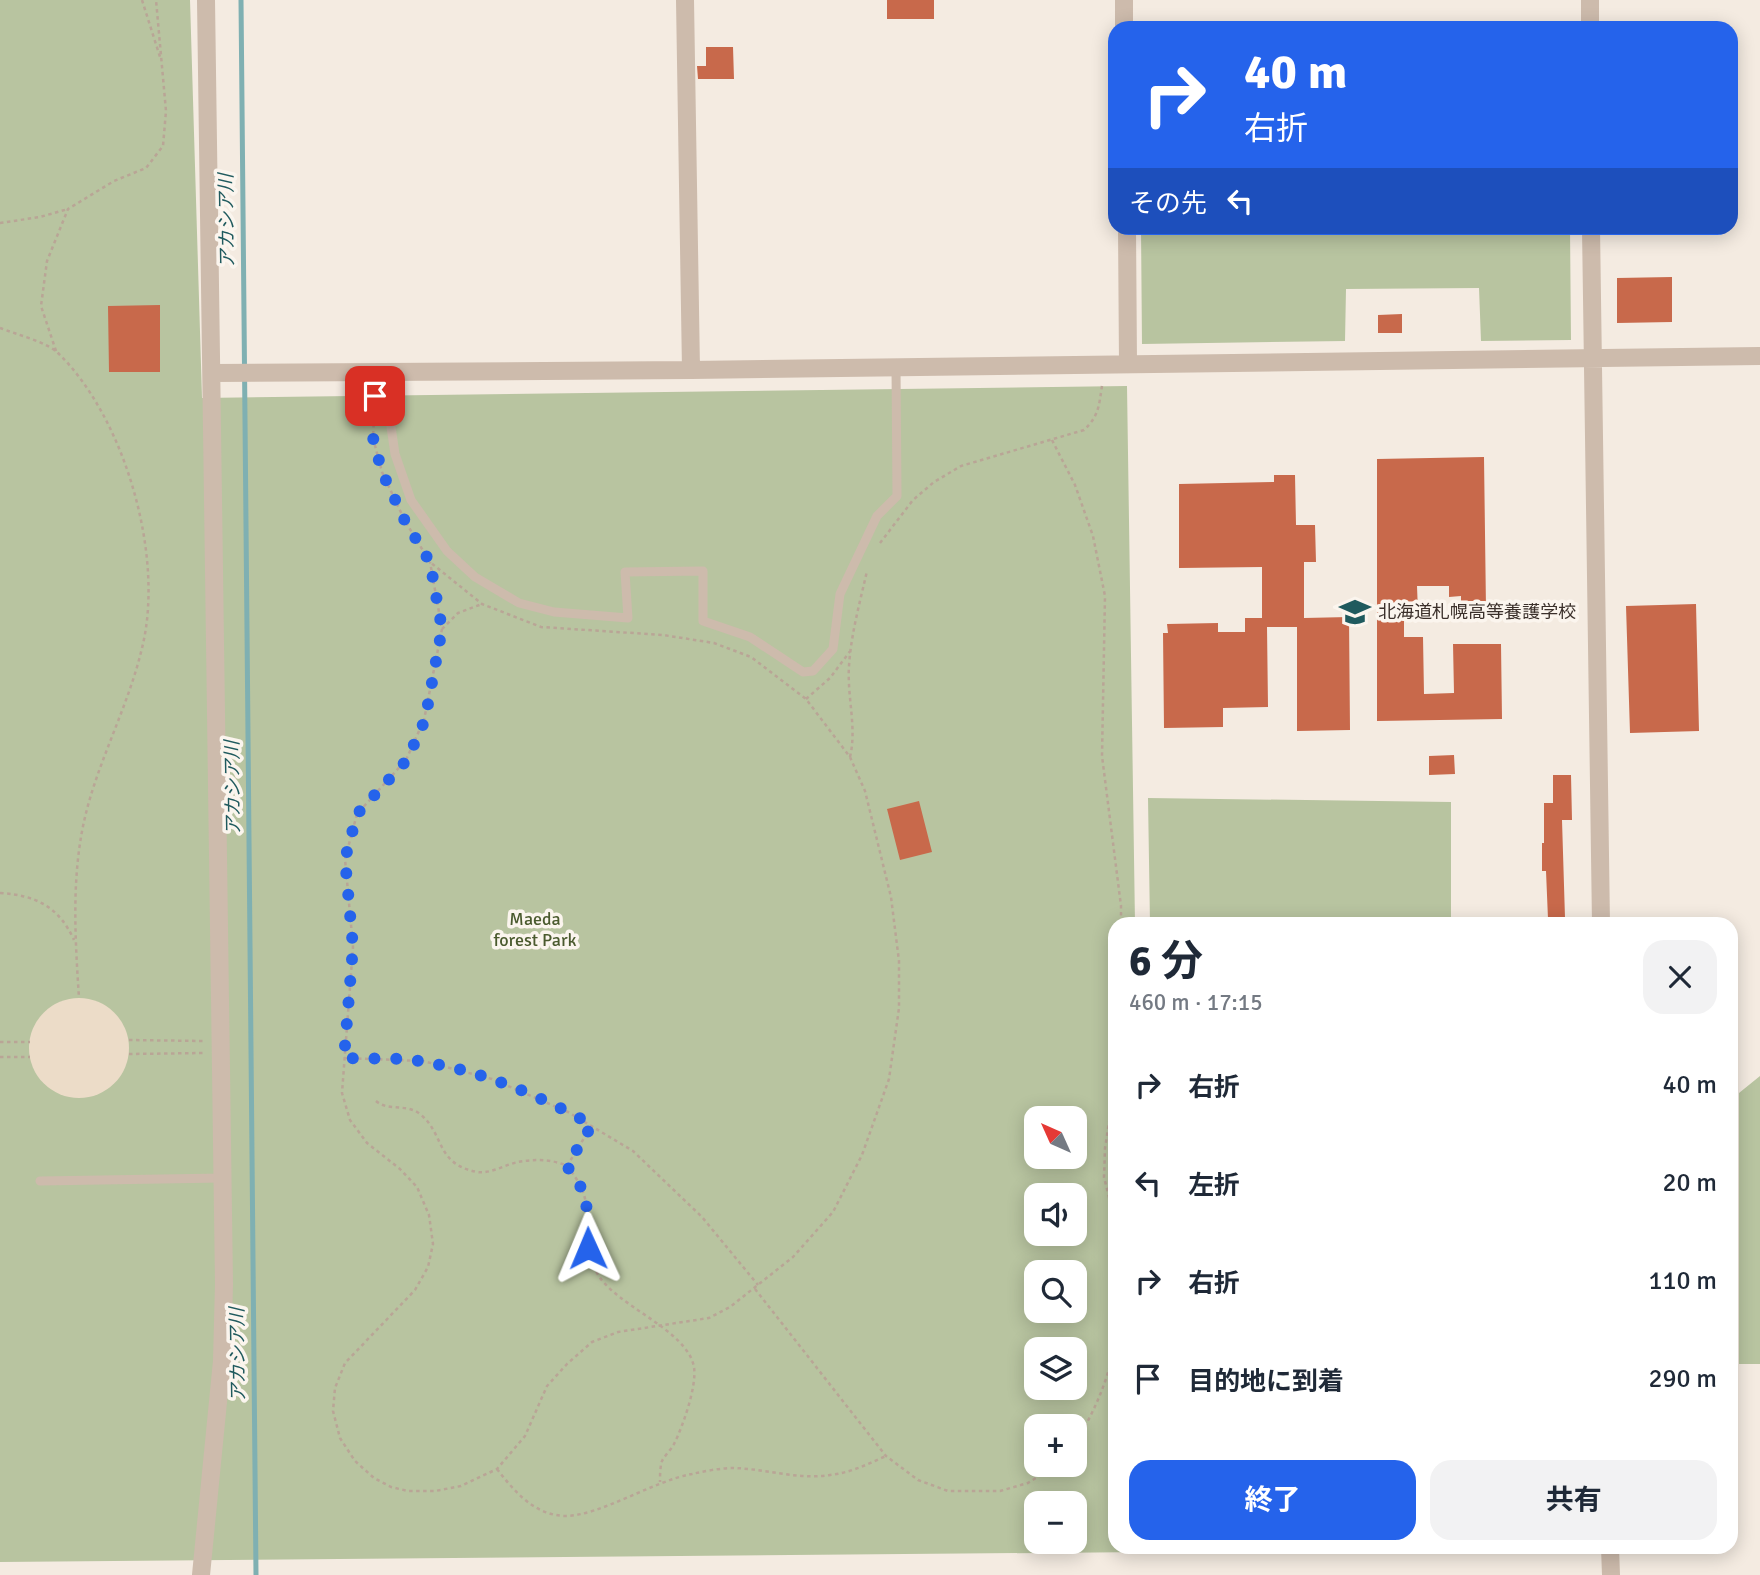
<!DOCTYPE html>
<html lang="ja">
<meta charset="utf-8">
<style>
body{margin:0;font-family:Signika,"Noto Sans JP",sans-serif;background:#f2f2f3;color:#1f2937;height:100vh;display:flex;flex-direction:column;font-size:26px;white-space:nowrap}
*{box-sizing:border-box;margin:0}
p{font-size:23px;color:#747a83}
.icon{flex:none;width:38px;height:38px;fill:none;stroke:currentColor;stroke-width:2;stroke-linecap:round;stroke-linejoin:round}
.map{position:relative;flex:1;overflow:hidden}
.side{position:absolute;left:1108px;top:917px;width:630px;height:637px;display:flex;flex-direction:column;background:#fff;border-radius:21px;box-shadow:0 4px 18px #0003}
.side>*{flex:none}
.top-card{position:absolute;left:1108px;top:21px;width:630px;height:214px;border-radius:21px;box-shadow:0 4px 18px #0003;background:#2563eb;color:#fff;overflow:hidden}
.needle{width:46px;rotate:315deg}
.fabs{position:absolute;left:1024px;top:1106px;display:grid;gap:14px}
.fabs a{display:grid;place-items:center;width:63px;height:63px;border-radius:14px;background:#fff;box-shadow:0 4px 18px #0003;font-size:35px}
.pin{position:absolute;display:grid;place-items:center;width:60px;height:60px;color:#fff;margin:-30px;border-radius:14px;box-shadow:0 4px 10px #0006}
.me{position:absolute;width:77px;margin:-38px;rotate:359deg;stroke-linejoin:round;filter:drop-shadow(0 0 5px #0008)}
.turn{display:flex;align-items:center;gap:24px;height:147px;padding:0 21px;font-size:32px}
.turn .icon{width:91px;height:91px;stroke-width:2.5}
.turn b{display:block;font-size:49px;line-height:60px}
.then{display:flex;align-items:center;height:66px;padding:0 21px;background:#0003;gap:14px;font-size:26px}
.round{display:grid;place-items:center;flex:none;width:74px;height:74px;border-radius:21px;background:#f2f2f3}
.headline{display:flex;align-items:center;justify-content:space-between;height:119px;padding:0 21px}
h1{font-size:42px;font-weight:700;line-height:52px}
.primary-button{display:flex;gap:14px;margin-top:auto;padding:14px 21px}
.primary-button a{flex:1;height:80px;border-radius:21px;background:#2563eb;color:#fff;font-size:28px;font-weight:700;line-height:80px;text-align:center}
.primary-button a+a{background:#f2f2f3;color:#1f2937}
ul{padding:0;list-style:none}
li{display:flex;align-items:center;gap:21px;height:98px;padding:0 21px}
li div{flex:1}
li b{display:block;font-size:26px}
li em{font-style:normal}
.map>svg:first-child{display:block}
</style>
<div class="map">
<svg width="1760" height="1575" viewBox="0 0 1760 1575">
<rect width="100%" height="100%" fill="#f4ebe1"/>
<!-- green -->
<path fill="#b8c4a0" fill-rule="evenodd" d="M0 0H190L202 398 1127 386 1135 924H1115V1547H1147V1552L0 1562ZM1036 1118H1074V1157H1036ZM1036 1195H1074V1234H1036ZM1036 1272H1074V1311H1036ZM1036 1349H1074V1388H1036ZM1036 1426H1074V1465H1036ZM1036 1503H1074V1542H1036Z
M1141 228H1570L1571 340 1481 341 1479 288 1346 289 1345 341 1142 344Z
M1148 798 1451 802V924H1150Z
M1760 1076V1364H1739V1093Z"/>
<!-- plaza -->
<path fill="#ecdcc8" d="M29 1048a50 50 0 1 1 100 0a50 50 0 1 1-100 0Z"/>
<g fill="none" stroke-linecap="round" stroke-linejoin="round">
<!-- stream -->
<path stroke="#7fb0b2" stroke-width="5" d="M241 0 256 1575"/>
</g>
<!-- building -->
<path fill="#c8694b" d="M887 0H934V19H887Z
M706 47H733L734 79H698L697 66H706Z
M1672 277V322L1617 323V278Z
M160 305V372H109L108 306Z
M1402 314V333H1378V315Z
M1484 457 1486 609H1461V596L1449 597V586H1417L1418 612H1404V637H1423L1424 694 1454 693 1453 644H1501L1502 719 1377 721V459Z
M1274 475H1295L1296 525H1315L1316 562H1304V618L1349 617 1350 730 1297 731V627H1267L1268 707 1223 708V727L1164 728 1163 633H1168L1167 624 1218 623V632H1245V618H1262V567L1179 568V484L1274 482Z
M1696 604 1699 731 1630 733 1626 606Z
M1454 755 1455 774 1429 775V756Z
M1553 775H1571L1572 820H1562L1565 918 1548 919 1546 871H1542V843H1544V803H1553Z
M919 801 932 852 900 860 887 809Z"/>
<g fill="none" stroke-linecap="round" stroke-linejoin="round">
<!-- path -->
<path stroke="#b9a596" stroke-width="2.5" stroke-dasharray="3.5 3.5" stroke-linecap="butt" d="M142 0 160 57
M0 223 40 217 68 209
M0 328C15 334 47 342 58 353 125 418 165 557 142 648 129 704 100 757 86 813 71 873 75 937 79 998
M56 351 41 306 47 261 68 209 114 181 146 168 163 146 166 111 156 0
M375 396 373 438 382 472 405 521 430 562 482 604 541 627 663 635 714 643 751 657 806 699 850 757 865 791 891 897 899 961V1008L889 1079 862 1155 833 1212 793 1257 730 1307 709 1318 618 1332 592 1342 567 1364 547 1386 525 1436 497 1469 461 1486 435 1491H408L391 1487 374 1478 355 1461 340 1438 333 1411 335 1388 345 1363 415 1290 428 1267 433 1244 429 1215 417 1187 400 1169 367 1143 350 1120 342 1093 353 947 345 859 357 814 406 760 424 720 442 629 430 562
M1052 440 1075 485 1093 536 1105 596 1102 756 1121 906V924
M880 543 913 500 934 482 961 466 1084 430C1099 416 1099 405 1102 386
M442 629 458 613 482 604
M806 699 830 678 851 650
M850 757C857 728 847 697 849 666 851 634 860 602 867 571
M0 893C36 895 59 907 74 940
M129 1040 203 1041
M0 1042H30
M129 1054 204 1053
M0 1057H30
M344 1058 423 1061 492 1079 568 1112 633 1151 702 1217 758 1285
M1115 1084 1105 1148 1104 1177 1115 1222
M376 1101C389 1112 406 1103 420 1114 445 1134 435 1164 477 1172 491 1174 504 1165 518 1162 533 1159 550 1159 565 1165 569 1167 572 1172 575 1177 597 1206 580 1243 597 1273 615 1306 687 1329 694 1367 697 1386 683 1426 674 1444 671 1450 665 1455 662 1461 660 1467 660 1476 660 1482
M567 1166 592 1125
M755 1289 886 1456 918 1480 948 1491H1000L1028 1483 1056 1465
M1074 1445C1094 1413 1108 1381 1115 1344
M497 1469C514 1491 534 1515 565 1516 600 1516 653 1481 692 1474 705 1471 721 1468 734 1468 766 1469 798 1480 830 1475 850 1473 868 1464 886 1456"/>
<!-- lane -->
<path stroke="#cdbbac" stroke-width="9" d="M390 420 395 454 411 500 447 551 475 577 519 603 554 612 628 618 625 572 703 571V621L750 637 803 672 813 671 833 649 840 594 877 516 897 496 896 367
M40 1181 223 1178"/>
<!-- street -->
<path stroke="#cdbbac" stroke-width="18" d="M685 0 691 370
M1124 0V28
M1590 0V28
M1127 228 1128 363
M1591 228 1601 924
M213 373 691 370 1760 356
M1610 1547 1611 1575
M201 1575 222 1361 224 1284 206 0"/>
</g>
<g fill="none" stroke-linecap="round" stroke-linejoin="round">
<!-- route -->
<path stroke="#2563eb" stroke-width="12" stroke-dasharray="0 21.6" d="M375 396 373 438 382 472 405 521 430 562 442 629 425 720 407 760 357 814 345 859 353 947 344 1058C370 1059 399 1057 425 1062 484 1072 541 1096 592 1125L567 1166 586 1195 588 1248"/>
</g>
<!-- icons -->
<defs>
<symbol id="school-bare" viewBox="-9 -9 18 18"><path d="M0-5L7-2L0 1L-7-2ZM-4 1L0 2.5L4 1V4Q0 6-4 4Z" fill="#1f5a5e" stroke="#fbf5ee" stroke-width="2.5" paint-order="stroke"/></symbol>
</defs>
<g fill-rule="evenodd">
<use href="#school-bare" x="1333" y="590" width="44" height="44"/>
</g>
<g text-anchor="middle" dominant-baseline="central" stroke-width="7" stroke-linejoin="round" paint-order="stroke">
<!-- poi labels -->
<g font-size="18" fill="#3b302b" stroke="#fbf5ee" text-anchor="start">
<text x="1378" y="612">北海道札幌高等養護学校</text>
</g>
<!-- park labels -->
<g font-size="18" fill="#4a5a2e" stroke="#fbf5ee">
<text x="535" y="919">Maeda<tspan x="535" dy="21">forest Park</tspan></text>
</g>
<!-- water labels -->
<g font-size="19" font-style="italic" fill="#1f5a5e" stroke="#fbf5ee">
<text transform="translate(227 221) rotate(-91)">アカシア川</text>
<text transform="translate(233 788) rotate(-91)">アカシア川</text>
<text transform="translate(238 1355) rotate(-91)">アカシア川</text>
</g>
</g>
</svg>
<div class="fabs">
<a><svg class="needle" viewBox="-14 -14 28 28"><path d="M0-13l5 13h-10z" fill="#e53935"/><path d="M0 13l5-13h-10z" fill="#747a83"/></svg></a>
<a><svg class="icon" aria-label="sound" viewBox="0 0 24 24"><path d="M4 9h4l5-4v14l-5-4H4zM17 9q2 3 0 6"/></svg></a>
<a><svg class="icon" aria-label="search" viewBox="0 0 24 24"><circle cx="10" cy="10" r="6"/><path d="M15 15l6 6"/></svg></a>
<a><svg class="icon" aria-label="layers" viewBox="0 0 24 24"><path d="M12 4l9 5-9 5-9-5zM3 14l9 5 9-5"/></svg></a>
<a>+</a>
<a>−</a>
</div>
<div class="pin" style="left:375px;top:396px;background:#d93025"><svg class="icon" aria-label="arrive" viewBox="0 0 24 24"><path d="M6 21V4h12l-3 4 3 4H6"/></svg></div>
<svg class="me" style="left:588px;top:1248px" viewBox="-20 -20 40 40"><path d="M0-17L14 15 0 8-14 15z" fill="#2563eb" stroke="#fff" stroke-width="4"/></svg>
<div class="top-card">
<div class="turn"><svg class="icon" aria-label="right" viewBox="0 0 24 24"><path d="M7 20v-9h11M14 6l5 5-5 5"/></svg><div><b>40 m</b>右折</div></div>
<div class="then">その先<svg class="icon" aria-label="left" viewBox="0 0 24 24"><path d="M17 20v-9H6M10 6l-5 5 5 5"/></svg></div>
</div>
<section class="side">
<div class="headline"><div><h1>6 分</h1><p>460 m · 17:15</p></div><a class="round"><svg class="icon" aria-label="close" viewBox="0 0 24 24"><path d="M6 6l12 12M18 6L6 18"/></svg></a></div>
<ul>
<li><svg class="icon" aria-label="right" viewBox="0 0 24 24"><path d="M7 20v-9h11M14 6l5 5-5 5"/></svg><div><b>右折</b></div><em>40 m</em></li>
<li><svg class="icon" aria-label="left" viewBox="0 0 24 24"><path d="M17 20v-9H6M10 6l-5 5 5 5"/></svg><div><b>左折</b></div><em>20 m</em></li>
<li><svg class="icon" aria-label="right" viewBox="0 0 24 24"><path d="M7 20v-9h11M14 6l5 5-5 5"/></svg><div><b>右折</b></div><em>110 m</em></li>
<li><svg class="icon" aria-label="arrive" viewBox="0 0 24 24"><path d="M6 21V4h12l-3 4 3 4H6"/></svg><div><b>目的地に到着</b></div><em>290 m</em></li>
</ul>
<div class="primary-button"><a>終了</a><a>共有</a></div>
</section>
</div>
